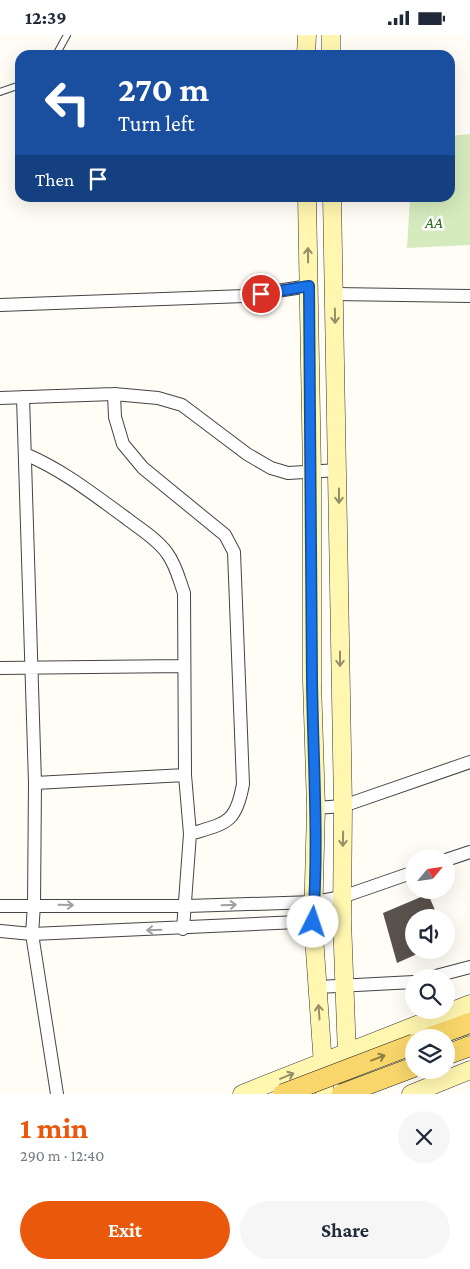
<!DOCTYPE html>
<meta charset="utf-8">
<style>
body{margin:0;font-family:"Crimson Pro",serif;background:#f6f6f7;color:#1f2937;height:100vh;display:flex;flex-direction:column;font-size:19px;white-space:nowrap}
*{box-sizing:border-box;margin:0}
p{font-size:16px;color:#747a83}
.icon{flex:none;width:28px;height:28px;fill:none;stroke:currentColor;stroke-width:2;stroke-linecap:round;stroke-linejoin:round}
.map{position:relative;height:1059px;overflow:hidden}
.panel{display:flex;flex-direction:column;background:#fff;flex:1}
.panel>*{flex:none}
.top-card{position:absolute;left:15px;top:15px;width:440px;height:152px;border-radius:15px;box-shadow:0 5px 20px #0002;background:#1a4fa0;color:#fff;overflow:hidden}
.needle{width:32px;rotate:61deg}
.controls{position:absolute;left:405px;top:814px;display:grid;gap:10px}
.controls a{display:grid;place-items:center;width:50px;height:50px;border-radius:50%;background:#fff;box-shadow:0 5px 20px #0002;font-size:25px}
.pin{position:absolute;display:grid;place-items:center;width:42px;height:42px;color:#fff;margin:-21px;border:2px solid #fff;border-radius:50%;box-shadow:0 1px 5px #0007}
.me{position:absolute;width:55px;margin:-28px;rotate:4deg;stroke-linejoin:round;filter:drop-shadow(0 0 4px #0008)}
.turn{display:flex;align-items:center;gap:18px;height:105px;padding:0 20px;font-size:22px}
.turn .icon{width:65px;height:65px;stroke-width:2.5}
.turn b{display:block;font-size:35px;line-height:42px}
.then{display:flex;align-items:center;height:48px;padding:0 20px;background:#0003;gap:10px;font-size:19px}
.round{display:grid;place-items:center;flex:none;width:52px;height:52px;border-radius:26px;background:#f6f6f7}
.summary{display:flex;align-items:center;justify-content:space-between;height:85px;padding:0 20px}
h1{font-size:30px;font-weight:700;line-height:38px;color:#ea580c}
.primary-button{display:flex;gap:10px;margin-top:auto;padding:10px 20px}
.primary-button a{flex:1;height:58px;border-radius:30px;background:#ea580c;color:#fff;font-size:20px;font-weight:700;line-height:58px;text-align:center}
.primary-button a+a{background:#f6f6f7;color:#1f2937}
.status{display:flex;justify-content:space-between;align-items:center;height:35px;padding:0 25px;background:#fff;direction:ltr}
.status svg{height:14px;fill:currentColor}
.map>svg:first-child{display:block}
</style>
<div class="status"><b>12:39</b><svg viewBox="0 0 49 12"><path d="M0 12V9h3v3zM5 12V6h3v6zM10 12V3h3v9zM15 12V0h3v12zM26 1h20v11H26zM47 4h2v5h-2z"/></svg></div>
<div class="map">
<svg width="470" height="1059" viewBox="0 0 470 1059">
<rect width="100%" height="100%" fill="#fffdf5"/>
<!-- green -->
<path fill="#d5ebbd" d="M470 99V210L407 213 410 163 450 162V101Z"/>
<!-- building -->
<path fill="#5a524d" d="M428 859 438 882H414V915H426L397 928 383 878Z"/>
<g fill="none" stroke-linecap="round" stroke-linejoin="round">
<defs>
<path id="lane" d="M56 20 67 0
M0 57 20 50"/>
<path id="street" d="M335 259 470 261
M0 270 245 261 309 251
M114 359 115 382 123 409 143 433 225 500 234 517 243 749C236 789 226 788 190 799
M23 362 35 748 34 870 32 899 57 1059
M0 363 114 359 158 363 182 370 247 419 271 433 288 438 339 435
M25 419C63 435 93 459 126 483 140 494 157 504 167 518 176 530 179 544 184 558L185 740 190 799 183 894
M0 633 183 631
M35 748 185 740
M316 773 343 771 470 727
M446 825 470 817
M0 871H187L315 867 342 862 414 837
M0 896 32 899 342 885
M432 942 470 932
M318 952 414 947"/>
<path id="secondary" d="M306 20 307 0
M331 20V0
M307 162 312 438V646L316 773 313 887 325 1059
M332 162 343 771 342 885 348 1047
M242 1059 470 969
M411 1059 470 1035"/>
<path id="primary" d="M431 1002 470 988
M446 1020 470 1011"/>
</defs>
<!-- lane casing -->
<use href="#lane" stroke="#444" stroke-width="8"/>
<!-- street casing -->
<use href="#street" stroke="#444" stroke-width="14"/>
<!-- secondary casing -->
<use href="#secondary" stroke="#333" stroke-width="19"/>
<!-- primary casing -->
<use href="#primary" stroke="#222" stroke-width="21"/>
<!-- lane -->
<use href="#lane" stroke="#fff" stroke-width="6"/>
<!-- street -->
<use href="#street" stroke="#fff" stroke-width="12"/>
<!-- secondary -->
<use href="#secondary" stroke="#fff6b0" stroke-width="18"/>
<!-- primary -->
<use href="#primary" stroke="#f9d66b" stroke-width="20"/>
<defs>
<path id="primary-bridge" d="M283 1059 414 1009
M342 1059 414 1032"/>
</defs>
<!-- primary-bridge casing -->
<use href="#primary-bridge" stroke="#222" stroke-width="21" stroke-linecap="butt"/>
<!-- primary-bridge -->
<use href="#primary-bridge" stroke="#f9d66b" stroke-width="20"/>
</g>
<!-- one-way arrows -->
<defs><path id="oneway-shaft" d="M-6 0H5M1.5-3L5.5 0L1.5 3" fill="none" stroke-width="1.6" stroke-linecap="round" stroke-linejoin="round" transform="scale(1.25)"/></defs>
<g stroke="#948f68">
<use href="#oneway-shaft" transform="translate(308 220) rotate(-91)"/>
<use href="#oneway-shaft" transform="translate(335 281) rotate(89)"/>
<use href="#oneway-shaft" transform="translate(339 461) rotate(90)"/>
<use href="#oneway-shaft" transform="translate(340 624) rotate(90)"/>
<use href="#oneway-shaft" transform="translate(343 804) rotate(91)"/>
<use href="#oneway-shaft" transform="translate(319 977) rotate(-94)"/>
<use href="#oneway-shaft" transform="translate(287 1041) rotate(-22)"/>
</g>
<g stroke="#a0a0a0">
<use href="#oneway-shaft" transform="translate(66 870) rotate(1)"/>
<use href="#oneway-shaft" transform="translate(229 870) rotate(-2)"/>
<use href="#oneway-shaft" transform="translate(154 895) rotate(178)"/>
</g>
<use stroke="#917d42" href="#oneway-shaft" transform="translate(378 1023) rotate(-21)"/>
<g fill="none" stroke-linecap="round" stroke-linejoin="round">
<defs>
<path id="route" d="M261 259 309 251C311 383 311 514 312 645 313 726 319 807 313 887"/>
</defs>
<!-- route casing -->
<use href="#route" stroke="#114b97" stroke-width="12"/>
<!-- route -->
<use href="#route" stroke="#1a73e8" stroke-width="9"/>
</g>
<g text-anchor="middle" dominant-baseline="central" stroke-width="5" stroke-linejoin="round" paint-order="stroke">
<!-- park labels -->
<g font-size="16" font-style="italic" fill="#2f6b1f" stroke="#fff">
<text x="434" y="187">AA</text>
</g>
</g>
</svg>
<div class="controls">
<a><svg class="needle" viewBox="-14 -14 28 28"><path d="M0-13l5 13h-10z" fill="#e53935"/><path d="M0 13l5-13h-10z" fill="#747a83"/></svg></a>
<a><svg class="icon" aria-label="sound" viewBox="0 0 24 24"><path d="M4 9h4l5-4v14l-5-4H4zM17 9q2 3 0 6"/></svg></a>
<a><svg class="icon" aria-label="search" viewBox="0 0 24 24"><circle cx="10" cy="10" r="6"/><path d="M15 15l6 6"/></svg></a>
<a><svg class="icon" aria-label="layers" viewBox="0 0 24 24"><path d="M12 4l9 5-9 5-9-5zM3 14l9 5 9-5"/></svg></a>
</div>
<div class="pin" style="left:261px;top:259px;background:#d93025"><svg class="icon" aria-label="arrive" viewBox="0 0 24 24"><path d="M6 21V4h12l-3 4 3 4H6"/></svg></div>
<svg class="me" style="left:313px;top:887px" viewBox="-20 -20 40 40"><circle r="19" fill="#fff"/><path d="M0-13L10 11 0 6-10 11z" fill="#1a73e8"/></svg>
<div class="top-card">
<div class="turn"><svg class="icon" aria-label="left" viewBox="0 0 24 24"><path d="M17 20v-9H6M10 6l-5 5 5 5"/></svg><div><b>270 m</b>Turn left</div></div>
<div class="then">Then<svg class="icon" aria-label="arrive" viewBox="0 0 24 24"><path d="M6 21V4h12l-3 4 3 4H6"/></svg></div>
</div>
</div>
<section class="panel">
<div class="summary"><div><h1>1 min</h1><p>290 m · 12:40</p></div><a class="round"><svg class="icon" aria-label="close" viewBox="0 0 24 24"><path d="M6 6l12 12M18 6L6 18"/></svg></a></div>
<div class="primary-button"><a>Exit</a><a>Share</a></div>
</section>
